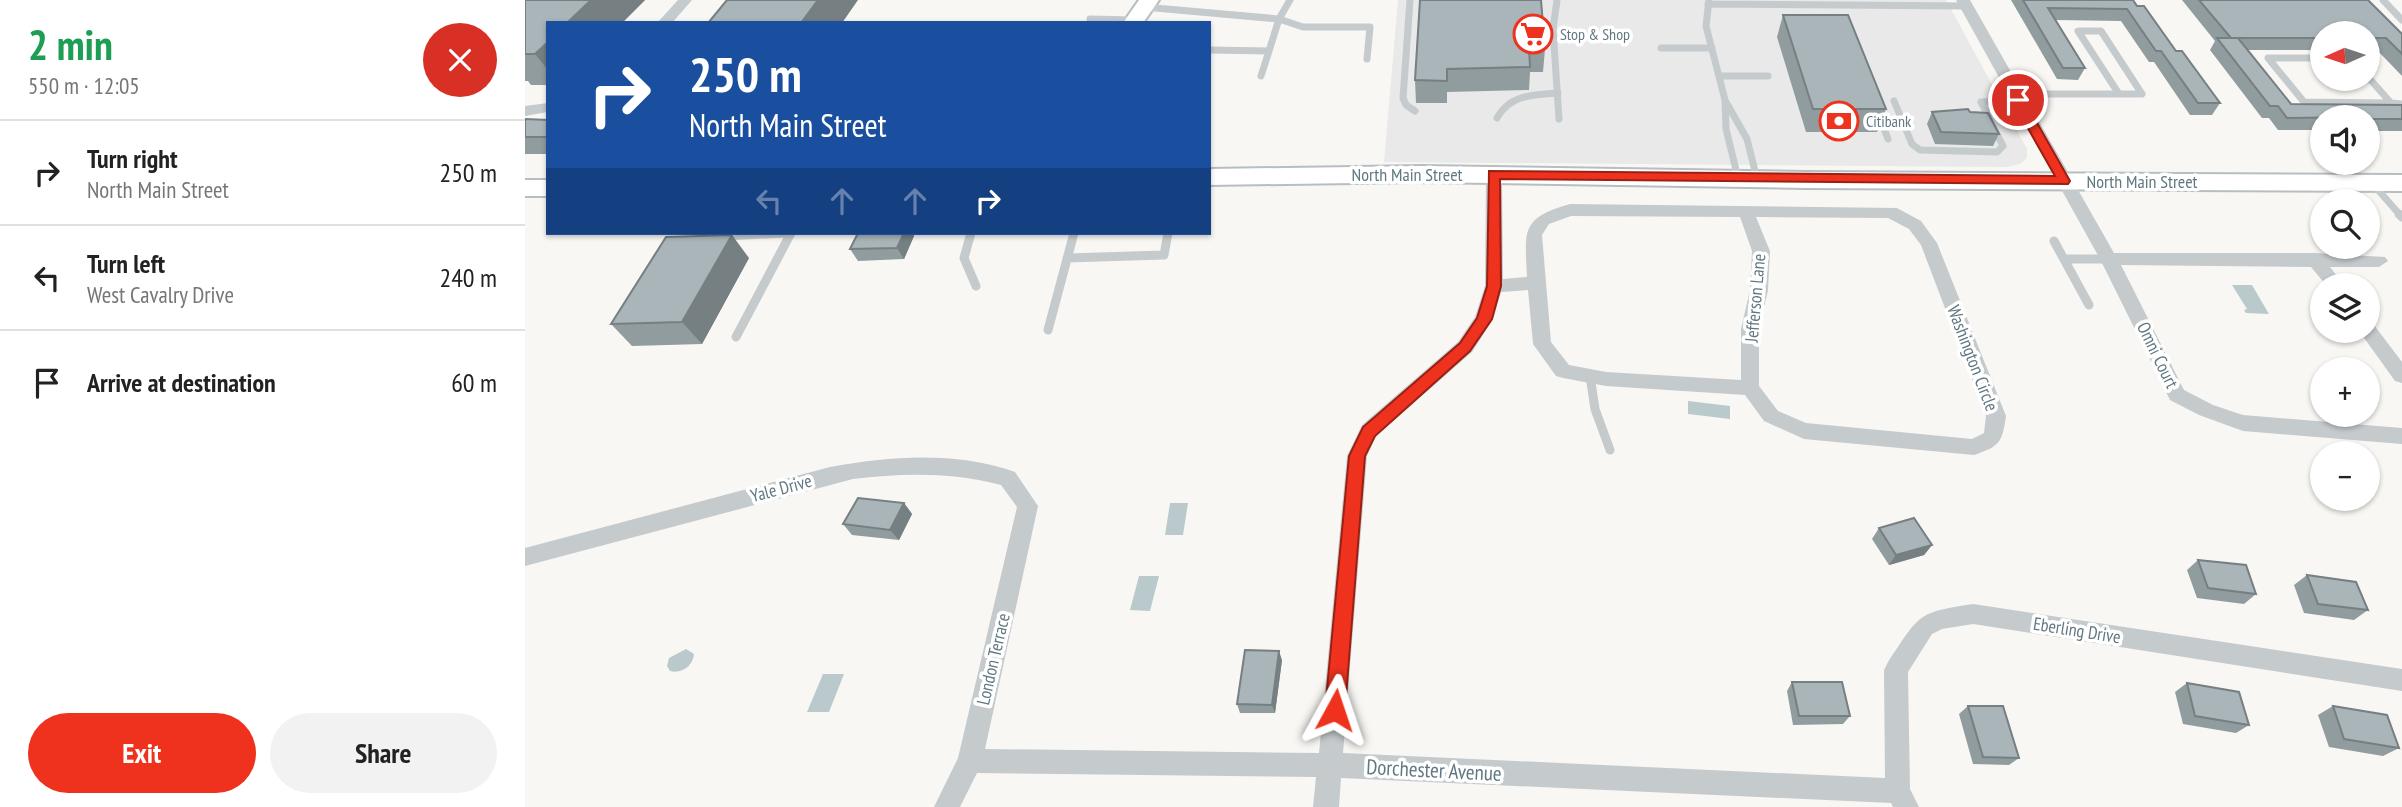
<!DOCTYPE html>
<meta charset="utf-8">
<style>
body{margin:0;font-family:"PT Sans Narrow",sans-serif;background:#f2f2f2;color:#222;height:100vh;display:flex;flex-direction:column;font-size:26px;white-space:nowrap}
*{box-sizing:border-box;margin:0}
p{font-size:23px;color:#767676}
.icon{flex:none;width:38px;height:38px;fill:none;stroke:currentColor;stroke-width:2;stroke-linecap:round;stroke-linejoin:round}
.map{position:relative;flex:1;overflow:hidden}
.details{display:flex;flex-direction:column;background:#fff;width:525px}
.details>*{flex:none}
.top-card{position:absolute;left:21px;top:21px;width:665px;height:214px;border-radius:0px;box-shadow:0 2px 5px #0004;background:#1a4fa0;color:#fff;overflow:hidden}
.needle{width:46px;rotate:267deg}
.tools{position:absolute;left:1785px;top:21px;display:grid;gap:14px}
.tools a{display:grid;place-items:center;width:70px;height:70px;border-radius:50%;background:#fff;box-shadow:0 2px 5px #0004;font-size:35px}
.pin{position:absolute;display:grid;place-items:center;width:60px;height:60px;color:#fff;margin:-30px;border:4px solid #fff;border-radius:50%;box-shadow:0 2px 7px #0007}
.me{position:absolute;width:77px;margin:-38px;rotate:5deg;stroke-linejoin:round;filter:drop-shadow(0 0 5px #0008)}
.turn{display:flex;align-items:center;gap:24px;height:147px;padding:0 28px;font-size:32px}
.turn .icon{width:91px;height:91px;stroke-width:2.5}
.turn b{display:block;font-size:49px;line-height:60px}
.lanes{display:flex;align-items:center;height:66px;padding:0 28px;background:#0003;justify-content:center;gap:35px;direction:ltr}
.lanes .off{opacity:.35}
.round{display:grid;place-items:center;flex:none;width:74px;height:74px;border-radius:37px;background:#f2f2f2}
.head{display:flex;align-items:center;justify-content:space-between;height:119px;padding:0 28px}
h1{font-size:42px;font-weight:700;line-height:52px;color:#1e9e55}
.button{display:flex;gap:14px;margin-top:auto;padding:14px 28px}
.button a{flex:1;height:80px;border-radius:42px;background:#ef321e;color:#fff;font-size:28px;font-weight:700;line-height:80px;text-align:center}
.button a+a{background:#f2f2f2;color:#222}
ul{padding:0;list-style:none}
li{display:flex;align-items:center;gap:21px;height:105px;padding:0 28px;border-top:2px solid #e0e0e0}
li div{flex:1}
li b{display:block;font-size:26px}
li em{font-style:normal}
main{display:flex;flex:1;min-height:0}
.map>svg:first-child{display:block}
</style>
<main>
<section class="details">
<div class="head"><div><h1>2 min</h1><p>550 m · 12:05</p></div><a class="round" style="background:#d93025;color:#fff"><svg class="icon" aria-label="close" viewBox="0 0 24 24"><path d="M6 6l12 12M18 6L6 18"/></svg></a></div>
<ul>
<li><svg class="icon" aria-label="right" viewBox="0 0 24 24"><path d="M7 20v-9h11M14 6l5 5-5 5"/></svg><div><b>Turn right</b><p>North Main Street</p></div><em>250 m</em></li>
<li><svg class="icon" aria-label="left" viewBox="0 0 24 24"><path d="M17 20v-9H6M10 6l-5 5 5 5"/></svg><div><b>Turn left</b><p>West Cavalry Drive</p></div><em>240 m</em></li>
<li><svg class="icon" aria-label="arrive" viewBox="0 0 24 24"><path d="M6 21V4h12l-3 4 3 4H6"/></svg><div><b>Arrive at destination</b></div><em>60 m</em></li>
</ul>
<div class="button"><a>Exit</a><a>Share</a></div>
</section>
<div class="map">
<svg width="1877" height="807" viewBox="0 0 1877 807">
<rect width="100%" height="100%" fill="#f8f7f4"/>
<!-- built -->
<path fill="#e8e9e8" d="M873 0H1421L1502 149V158L1495 164 1482 167 859 162Z"/>
<!-- water -->
<path fill="#bacacc" d="M1707 285H1727L1744 314 1721 313 1719 310 1722 309Z
M1163 401 1205 406V419L1163 414Z
M645 503H663L658 535H640Z
M614 576H634L625 611 605 610Z
M161 649 169 654C168 666 157 674 145 671L142 666 144 658Z
M298 674H319L304 712H282Z"/>
<g fill="none" stroke-linecap="round" stroke-linejoin="round">
<defs>
<path id="secondary" d="M614 0H634L618 23H598Z
M898 166 1281 172 1877 175V191L1281 188 898 182 684 185V169Z
M0 180H23V196H0Z"/>
</defs>
<!-- secondary casing -->
<use href="#secondary" stroke="#b7bec1" stroke-width="4"/>
<!-- lane-far1 -->
<path stroke="#c5cacd" stroke-width="7" d="M885 0 878 98 881 105 890 111
M1032 0 1028 29 1034 119
M1184 0 1181 26 1200 100 1201 129 1213 178
M1858 0 1877 20
M1183 4 1441 6
M619 7 754 19 778 27H845L842 59
M565 19 610 20
M1553 31H1576L1617 94H1594Z
M1136 48H1187
M684 50 744 51 754 19 765 0
M1797 58H1743L1779 102 1866 103 1843 77
M736 76 744 51
M1194 76H1243
M1490 94H1594
M1369 101 1387 144 1395 150 1472 152 1478 146 1456 102 1493 100
M1201 102 1222 139 1232 179
M1866 103 1877 104
M1352 110 1363 139
M972 118C985 94 1009 95 1033 93
M1847 183 1875 215"/>
<!-- lane -->
<path stroke="#c5cacd" stroke-width="9" d="M1874 214 1877 217
M195 233 200 236 261 233
M446 233 439 258 451 286
M1529 241 1564 305
M542 258 639 255 643 233
M1539 259H1584
M523 330 549 233
M211 337 266 233
M1065 376 1070 409 1085 450"/>
<!-- street -->
<path fill="#c5cacd" fill-rule="evenodd" d="M153 0H167L147 23H132Z
M1431 0H1445L1589 253H1790L1860 257 1863 261 1854 267H1805L1819 285H1801L1786 267 1596 265 1659 390 1688 405 1718 415 1877 428V444L1718 431 1674 415 1645 400 1575 259Z
M23 103V112L0 116V106Z
M969 169 977 174 978 279 1002 277C1000 231 995 218 1045 204L1372 208 1396 221 1412 243 1481 416C1477 443 1475 446 1449 455L1279 439 1239 421 1220 395 1081 386 1038 378 1031 376 1008 344 1003 290 976 292 968 319 947 352 851 436 842 456 818 753 1360 778 1359 670 1363 662C1394 616 1391 612 1448 604L1877 669V691L1448 624 1417 629 1407 634 1383 672 1385 789 1394 807H1368L1366 803 816 778 814 807H788L791 777 452 773 435 807H409L433 758 492 507 476 485C427 472 378 473 328 479L0 566V548L305 467C366 456 430 451 490 472L513 506 460 749 794 753 822 456 837 425 933 342 950 317 960 286 961 174ZM1046 216 1215 217 1227 251 1225 290 1216 329V380L1081 372 1044 365 1026 342 1017 235 1024 224ZM1231 217 1363 218 1384 229 1396 245 1461 416 1459 433 1447 439 1281 423 1253 411 1234 386V329L1243 290 1245 251Z
M1843 323 1849 325 1877 362V383L1870 381 1837 335 1834 331H1843Z"/>
<!-- secondary -->
<use href="#secondary" fill="#fff" fill-rule="evenodd"/>
</g>
<!-- wall -->
<path fill="#919c9f" d="M0 0H120L97 23H23V85H6L3 81H0Z
M895 0 1020 49 1018 72H1005L1004 90 922 92V103H891L890 80Z
M1486 0H1608L1695 103 1687 115H1665L1629 62H1624L1596 21 1531 20 1560 68 1553 80 1532 79Z
M1657 0H1843L1877 34V76L1852 50H1843V33H1797V50H1723L1766 104 1877 105V131H1843V117H1797V130H1753L1744 118H1737L1685 50 1690 41Z
M1258 15 1361 109 1352 132H1281L1252 37Z
M1407 112H1445L1474 134 1468 146 1410 144 1402 124Z
M0 119 23 120V154H0Z
M333 233H387L389 236 379 259 333 261 325 249Z
M224 258 177 344 107 346 86 324Z
M379 503 387 514 374 540 327 535 318 524Z
M1354 528 1407 545 1399 555 1364 565 1347 539Z
M1673 560 1731 594 1719 604 1672 598 1662 570Z
M1782 575 1843 610 1829 620 1779 613 1769 585Z
M757 660 750 713H715L712 704Z
M1267 682 1325 716 1318 724 1268 725 1262 691Z
M1662 683 1724 725 1711 733 1658 724 1650 692Z
M1443 706 1494 758 1484 765 1448 764 1434 714Z
M1808 706 1874 748 1858 756 1804 747 1793 715Z"/>
<!-- shaded-wall -->
<path fill="#767f82" d="M66 0H120L97 23H42Z
M293 0H333L317 23H276Z
M23 42V70L10 54Z
M379 233H387L389 236 379 259 372 248Z
M207 235 224 258 177 344 157 322Z
M379 503 387 514 374 540 365 530Z
M1407 545 1399 555 1364 565 1371 555Z
M754 651 757 660 750 713 747 705Z"/>
<!-- building -->
<path fill="#a9b5b9" stroke="#767f82" stroke-width="2" d="M0 0H66L42 23H23V42L10 54H0Z
M202 0H293L276 23H183Z
M895 0H1016L1020 49H1004L1005 67 922 69V81L890 80Z
M1498 0H1608L1612 6H1619L1651 51H1657L1695 103H1673L1636 51H1631L1602 9 1523 8 1560 68H1538Z
M1674 0H1843L1877 34V54L1861 38H1843V33H1797V38H1706Z
M1258 15H1323L1361 109H1288Z
M1692 38H1713L1766 104 1877 105V119H1843V117L1762 118 1753 106H1745Z
M1443 109 1445 112 1463 113 1474 134 1416 132 1407 112Z
M0 119 23 120V137H0Z
M333 233H379L372 248 325 249Z
M207 235 157 322 86 324 141 237Z
M333 498 379 503 365 530 318 524Z
M1389 518 1407 545 1371 555 1354 528Z
M1673 560 1721 565 1731 594 1683 588Z
M1782 575 1831 582 1843 610 1793 604Z
M720 650 754 651 747 705 712 704Z
M1267 682H1317L1325 716H1274Z
M1662 683 1714 692 1724 725 1670 716Z
M1443 706H1478L1494 758 1458 757Z
M1808 706 1862 715 1874 748 1819 739Z"/>
<!-- route -->
<path fill="#ef321e" stroke="#9b2014" stroke-width="2" d="M1493 96 1499 100 1545 181 1543 184 975 179 976 286 967 319 945 351 850 436 840 456 820 710 817 717 810 720 803 717 800 710 824 456 838 427 935 343 952 318 962 286 964 171 1530 176 1487 100Z"/>
<!-- icons -->
<defs>
<symbol id="supermarket-ring" viewBox="-11 -11 22 22"><circle r="9.5" fill="#fff" stroke="#ef321e" stroke-width="1.5"/><path d="M-6-5.5h2.5l.6 2H6L4.5 2H-2.5L-4.4-4H-6ZM-1.5 3.2a1.3 1.3 0 1 0 .1 0ZM3 3.2a1.3 1.3 0 1 0 .1 0Z" fill="#ef321e"/></symbol>
<symbol id="bank-ring" viewBox="-11 -11 22 22"><circle r="9.5" fill="#fff" stroke="#ef321e" stroke-width="1.5"/><path d="M-6-4H6V4H-6ZM0-2.3a2.3 2.3 0 1 0 0 4.6a2.3 2.3 0 1 0 0-4.6Z" fill="#ef321e"/></symbol>
</defs>
<g fill-rule="evenodd">
<use href="#supermarket-ring" x="986" y="12" width="44" height="44"/>
<use href="#bank-ring" x="1292" y="99" width="44" height="44"/>
</g>
<g text-anchor="middle" dominant-baseline="central" stroke-width="7" stroke-linejoin="round" paint-order="stroke">
<!-- far-poi labels -->
<g font-size="16" fill="#617882" stroke="#fff" text-anchor="start">
<text x="1035" y="34">Stop &amp; Shop</text>
<text x="1341" y="121">Citibank</text>
</g>
<!-- street labels -->
<g font-size="18" fill="#617882" stroke="#fff">
<text x="882" y="174">North Main Street</text>
<text x="1617" y="181">North Main Street</text>
<text transform="translate(1230 298) rotate(-85)">Jefferson Lane</text>
<text transform="translate(1633 355) rotate(64)">Omni Court</text>
<text transform="translate(1448 358) rotate(69)">Washington Circle</text>
<text transform="translate(256 488) rotate(-15)">Yale Drive</text>
<text transform="translate(1552 630) rotate(9)">Eberling Drive</text>
<text transform="translate(468 659) rotate(-77)">London Terrace</text>
</g>
<!-- near-street labels -->
<g font-size="21" fill="#617882" stroke="#fff">
<text transform="translate(909 770) rotate(3)">Dorchester Avenue</text>
</g>
</g>
</svg>
<div class="tools">
<a><svg class="needle" viewBox="-14 -14 28 28"><path d="M0-13l5 13h-10z" fill="#e53935"/><path d="M0 13l5-13h-10z" fill="#767676"/></svg></a>
<a><svg class="icon" aria-label="sound" viewBox="0 0 24 24"><path d="M4 9h4l5-4v14l-5-4H4zM17 9q2 3 0 6"/></svg></a>
<a><svg class="icon" aria-label="search" viewBox="0 0 24 24"><circle cx="10" cy="10" r="6"/><path d="M15 15l6 6"/></svg></a>
<a><svg class="icon" aria-label="layers" viewBox="0 0 24 24"><path d="M12 4l9 5-9 5-9-5zM3 14l9 5 9-5"/></svg></a>
<a>+</a>
<a>−</a>
</div>
<div class="pin" style="left:1493px;top:100px;background:#d93025"><svg class="icon" aria-label="arrive" viewBox="0 0 24 24"><path d="M6 21V4h12l-3 4 3 4H6"/></svg></div>
<svg class="me" style="left:810px;top:710px" viewBox="-20 -20 40 40"><path d="M0-17L14 15 0 8-14 15z" fill="#ef321e" stroke="#fff" stroke-width="4"/></svg>
<div class="top-card">
<div class="turn"><svg class="icon" aria-label="right" viewBox="0 0 24 24"><path d="M7 20v-9h11M14 6l5 5-5 5"/></svg><div><b>250 m</b>North Main Street</div></div>
<div class="lanes"><svg class="icon off" aria-label="left" viewBox="0 0 24 24"><path d="M17 20v-9H6M10 6l-5 5 5 5"/></svg><svg class="icon off" aria-label="ahead" viewBox="0 0 24 24"><path d="M12 20V5M6 11l6-6 6 6"/></svg><svg class="icon off" aria-label="ahead" viewBox="0 0 24 24"><path d="M12 20V5M6 11l6-6 6 6"/></svg><svg class="icon" aria-label="right" viewBox="0 0 24 24"><path d="M7 20v-9h11M14 6l5 5-5 5"/></svg></div>
</div>
</div>
</main>
